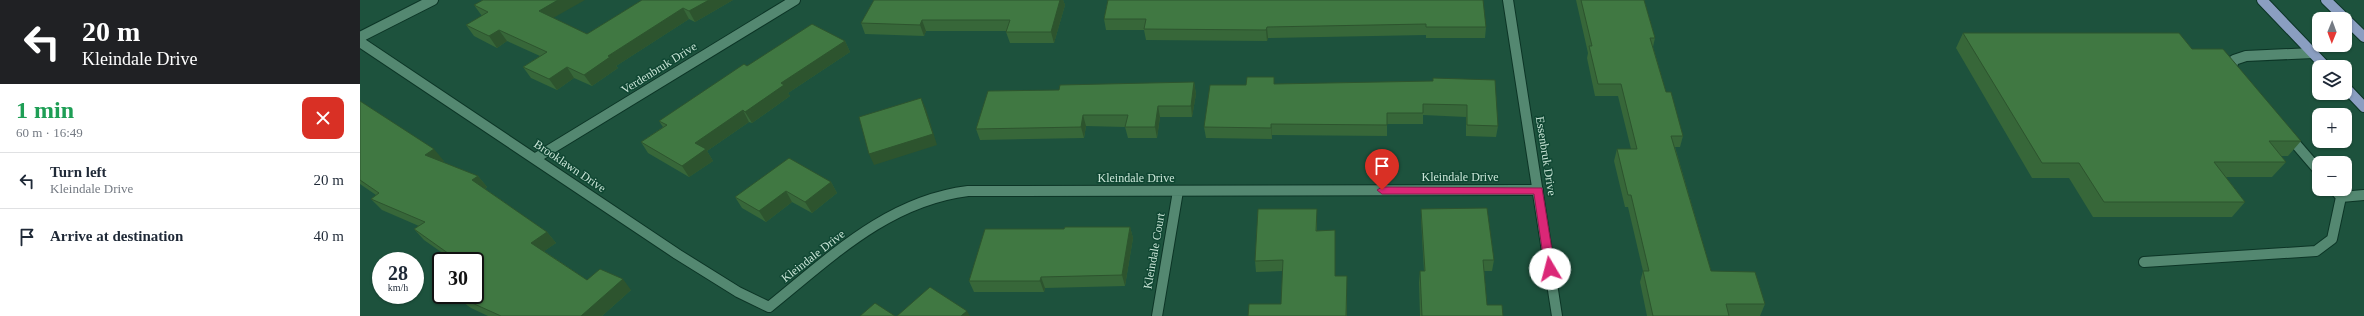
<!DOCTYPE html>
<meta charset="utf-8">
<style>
body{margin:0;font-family:Georgia,serif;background:#f2f2f3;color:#1f2937;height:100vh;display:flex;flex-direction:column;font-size:15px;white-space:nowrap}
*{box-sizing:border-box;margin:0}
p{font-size:13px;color:#747a83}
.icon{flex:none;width:22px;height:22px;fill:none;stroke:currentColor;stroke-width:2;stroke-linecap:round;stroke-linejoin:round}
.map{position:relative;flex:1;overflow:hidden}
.panel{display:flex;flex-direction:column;background:#fff;width:360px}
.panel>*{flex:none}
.hud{background:#202124;color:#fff;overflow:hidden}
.needle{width:26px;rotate:181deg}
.fabs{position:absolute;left:1952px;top:12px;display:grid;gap:8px}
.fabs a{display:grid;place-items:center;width:40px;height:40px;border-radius:8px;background:#fff;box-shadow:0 1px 3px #0004;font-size:20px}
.speed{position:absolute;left:12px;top:252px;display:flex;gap:8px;font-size:20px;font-weight:700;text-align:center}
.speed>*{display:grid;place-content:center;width:52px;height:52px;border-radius:50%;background:#fff;box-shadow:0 1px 3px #0004;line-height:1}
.speed small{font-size:10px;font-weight:400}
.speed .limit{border:2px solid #111;border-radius:6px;background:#fff;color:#111}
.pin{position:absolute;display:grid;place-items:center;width:34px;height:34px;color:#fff;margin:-41px -17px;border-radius:50% 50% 50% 0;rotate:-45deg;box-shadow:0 0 4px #0007}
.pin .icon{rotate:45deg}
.me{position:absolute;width:44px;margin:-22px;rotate:352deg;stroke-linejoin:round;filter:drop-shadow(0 0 3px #0008)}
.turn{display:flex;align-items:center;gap:14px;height:84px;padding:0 16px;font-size:18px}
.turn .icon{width:52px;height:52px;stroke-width:2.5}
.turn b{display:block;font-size:28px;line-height:34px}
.round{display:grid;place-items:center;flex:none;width:42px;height:42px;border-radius:8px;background:#f2f2f3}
.head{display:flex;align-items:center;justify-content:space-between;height:68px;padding:0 16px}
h1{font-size:24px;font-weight:700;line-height:30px;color:#1e9e55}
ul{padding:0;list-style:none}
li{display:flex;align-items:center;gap:12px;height:56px;padding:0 16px;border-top:1px solid #e0e1e3}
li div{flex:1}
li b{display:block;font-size:15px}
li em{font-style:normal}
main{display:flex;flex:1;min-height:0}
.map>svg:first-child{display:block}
</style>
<main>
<section class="panel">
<div class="hud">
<div class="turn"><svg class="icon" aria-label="left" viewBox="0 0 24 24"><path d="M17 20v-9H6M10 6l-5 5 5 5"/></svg><div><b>20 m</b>Kleindale Drive</div></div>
</div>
<div class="head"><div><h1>1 min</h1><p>60 m · 16:49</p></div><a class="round" style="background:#d93025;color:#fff"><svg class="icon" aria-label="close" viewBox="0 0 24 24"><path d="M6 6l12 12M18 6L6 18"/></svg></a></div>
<ul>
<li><svg class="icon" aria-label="left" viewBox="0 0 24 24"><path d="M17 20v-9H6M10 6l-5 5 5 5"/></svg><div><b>Turn left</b><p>Kleindale Drive</p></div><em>20 m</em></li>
<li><svg class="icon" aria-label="arrive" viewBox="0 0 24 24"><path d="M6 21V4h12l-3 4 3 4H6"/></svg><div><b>Arrive at destination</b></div><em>40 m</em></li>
</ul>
</section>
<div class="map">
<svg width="2004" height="316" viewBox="0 0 2004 316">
<rect width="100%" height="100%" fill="#1d523d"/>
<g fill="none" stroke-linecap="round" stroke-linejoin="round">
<defs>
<path id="minor" d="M1148 0 1197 316
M0 37 73 0
M0 42 317 254 378 292 409 307C470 258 527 201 608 191L1178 190
M1874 73 1871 69 1874 60 1886 56 1953 53
M1928 135 1959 171
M176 158 435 0
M1974 189 1981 197 2004 195
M1784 262 1956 251 1972 239 1981 197
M797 316 818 191"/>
<path id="major" d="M1902 0 1966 67
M1966 0 2004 37
M1985 87 2004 107"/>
</defs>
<!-- minor casing -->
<use href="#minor" stroke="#0c3526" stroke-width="12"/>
<!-- major casing -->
<use href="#major" stroke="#0c3526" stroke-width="12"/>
<!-- minor -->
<use href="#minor" stroke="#548871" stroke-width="10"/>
<!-- major -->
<use href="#major" stroke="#8a9ec1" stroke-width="10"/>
</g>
<!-- wall -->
<path fill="#376739" d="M282 0H373L335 22 329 19 256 66 258 68 232 86 214 78 197 90 171 78 163 67 180 56 147 41 137 48 114 36 106 25 122 16 114 5 193 18 227 34Z
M514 0H703L705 5 694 43H650L646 32 647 31H566L564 36 505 34 501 23Z
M748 0 1126 27 1125 38H1066V35L908 38 907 41 786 40 784 30H746L744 19Z
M1216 0H1284L1295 38 1293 47 1306 92 1323 136 1320 147H1315L1351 271 1405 304 1400 316H1287L1280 282 1283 271 1268 207H1265L1254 161 1257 149H1271L1258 96H1235L1227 58 1228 53Z
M1603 33 1832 49 1941 141 1928 156H1921L1926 162 1912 177H1866L1885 202 1872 217H1733L1709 178H1672L1596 48Z
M485 41 490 52 428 93 430 96 392 123 389 122 347 151 353 161 329 177 288 153 281 142 303 127 299 121 387 66Z
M1072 81 1138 126 1136 137 1106 136V117L1063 115V124H1027V136L912 135V139L846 138 844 127 886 85 915 84Z
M834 82 836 94 832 117H800L797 138H768L765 127 726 126 724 138 620 140 616 129 699 90Z
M0 101 84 161 82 162 118 176 127 187 125 189 187 232 196 243 184 251 227 280 271 290 242 316H128L111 308 93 295H115V261H94L64 240 54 229 59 226 22 210 11 199 16 195 0 184Z
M471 182 477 193 452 213 432 202 406 222 382 208 375 197Z
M1061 209 1134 260 1132 271H1124L1127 305 1143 316H1060L1059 282 1060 271H1064L1061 220Z
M957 220V231L975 241V276L987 287V316H888L921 304 923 271 896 272 895 261Z
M770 227 773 238 765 286 685 288 684 292H614L609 281 704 229Z"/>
<!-- shaded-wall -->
<path fill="#2d542e" d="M198 0H225L186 22 179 11Z
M349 0H373L335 22 329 11Z
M700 0H703L705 5 694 43 691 32Z
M323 8 329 19 256 66 258 68 232 86 224 75 248 56Z
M562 20 566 31 564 36 560 25Z
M907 27 908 38 907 41 906 30Z
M139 30 147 41 137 48 129 36Z
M485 41 490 52 428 93 430 96 392 123 385 112 421 83Z
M207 67 214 78 197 90 189 79Z
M834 82 836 94 832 117 831 106Z
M561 98 566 109 577 145 514 165 509 154Z
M798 106 800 117 797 138 795 127Z
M383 110 389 122 347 151 353 161 329 177 322 166 335 143Z
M723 115 726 126 724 138 721 127Z
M911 124 912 135V139L911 128Z
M74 149 84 161 75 166 65 155Z
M118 176 127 187 122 191 112 180Z
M471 182 477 193 452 213 445 202Z
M426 191 432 202 406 222 399 211Z
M770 227 773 238 765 286 762 275Z
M187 232 196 243 180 254 171 243Z
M681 277 685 288 684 292 680 281Z
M263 279 271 290 242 316H221Z
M607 311 610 316H601Z"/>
<!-- building -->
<path fill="#407842" stroke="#2d542e" d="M123 0H198L179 11 227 34 282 0H349L329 11 323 8 248 56 250 57 224 75 207 67 189 79 163 67 187 52 139 30 129 36 106 25 128 12 114 5Z
M514 0H700L691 32H646L650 20H562L560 25 501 23Z
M748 0H1123L1126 27H1066V24L907 27 906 30 784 29 786 19H744Z
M1221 0H1284L1295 38H1290L1306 92H1311L1323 136H1311L1351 271 1395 272 1405 304H1366L1369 316H1293L1283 271H1289L1271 195H1268L1257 149H1277L1261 84H1238L1229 46H1232Z
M452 24 485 41 421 83 424 85 385 112 383 110 335 143 346 149 322 166 281 142 307 125 299 121 384 64 387 66Z
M1603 33H1819L1832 49H1863L1941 141H1909L1926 162H1854L1885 202H1744L1719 163H1682Z
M887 77H914V84L1073 81V78L1135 80 1138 126 1107 125V105L1063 104V113H1027V125L911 124V128L844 127 850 85H886Z
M834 82 831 106H798L795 127H765L768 115H723L721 127 616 129 628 91 699 90 700 85Z
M561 98 573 134 509 154 499 117Z
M0 101 74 149 65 155 118 176 112 180 187 232 171 243 227 280 240 269 263 279 221 316H141L101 298 97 295H115V261H99L54 229 65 222 11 199 19 193 0 180Z
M429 158 471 182 445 202 426 191 399 211 375 197Z
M1127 208 1134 260H1123L1127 305H1142L1143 316H1062L1060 271H1065L1061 209Z
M898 209H957L956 231 975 230V276H987L986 316H888L889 304H921L923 260 895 261Z
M705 227H770L762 275 681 277 680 281H609L625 229H704Z
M81 276V283L75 279Z
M570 287 607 311 601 316H537Z
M515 303 535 316H500Z"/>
<!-- route -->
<path fill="#db2777" stroke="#8e194d" d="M1022 187 1182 188 1195 269 1190 273 1185 269 1174 194H1022L1017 190Z"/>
<g text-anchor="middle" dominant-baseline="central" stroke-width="3" stroke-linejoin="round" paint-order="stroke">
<!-- street labels -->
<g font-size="12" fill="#cbe6d8" stroke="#104733">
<text transform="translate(299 68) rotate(-32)">Verdenbruk Drive</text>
<text transform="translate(1186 156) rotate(81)">Essenbruk Drive</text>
<text transform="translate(210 166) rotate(34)">Brooklawn Drive</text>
<text x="1100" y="177">Kleindale Drive</text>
<text x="776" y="178">Kleindale Drive</text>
<text transform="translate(794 251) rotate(-80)">Kleindale Court</text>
<text transform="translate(453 256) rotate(-38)">Kleindale Drive</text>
</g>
</g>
</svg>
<div class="fabs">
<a><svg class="needle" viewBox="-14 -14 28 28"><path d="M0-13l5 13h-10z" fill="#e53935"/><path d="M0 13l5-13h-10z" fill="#747a83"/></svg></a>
<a><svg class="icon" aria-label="layers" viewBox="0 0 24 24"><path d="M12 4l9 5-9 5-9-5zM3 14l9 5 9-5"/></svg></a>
<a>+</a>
<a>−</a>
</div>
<div class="speed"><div>28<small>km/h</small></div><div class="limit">30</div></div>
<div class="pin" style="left:1022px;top:190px;background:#d93025"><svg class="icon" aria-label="arrive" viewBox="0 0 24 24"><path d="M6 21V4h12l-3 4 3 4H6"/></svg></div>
<svg class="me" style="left:1190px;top:269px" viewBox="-20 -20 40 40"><circle r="19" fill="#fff"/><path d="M0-13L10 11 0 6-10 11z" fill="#db2777"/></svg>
</div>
</main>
